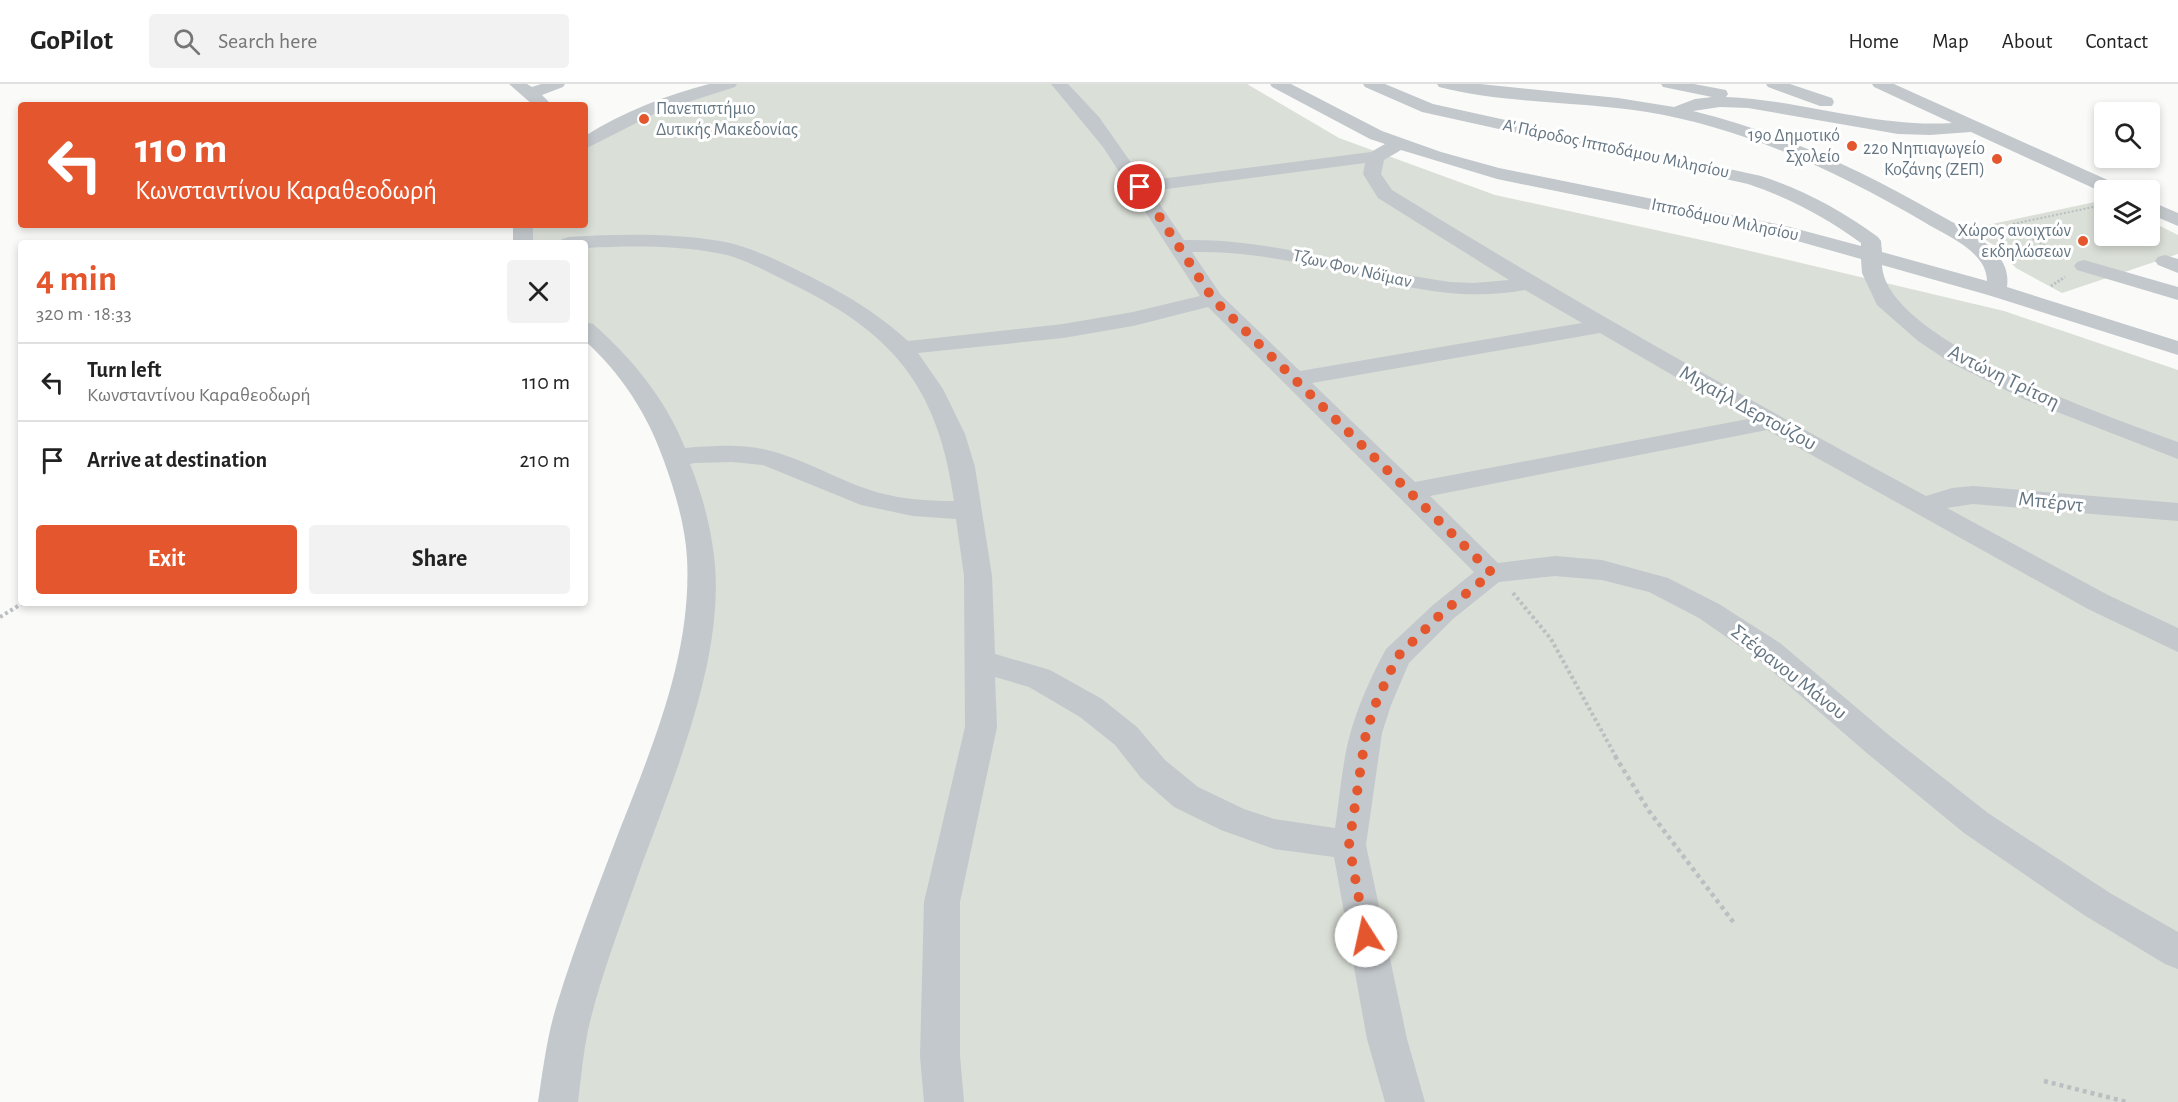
<!DOCTYPE html>
<meta charset="utf-8">
<style>
body{margin:0;font-family:"Alegreya Sans",sans-serif;background:#f2f2f2;color:#222;height:100vh;display:flex;flex-direction:column;font-size:22px;white-space:nowrap}
*{box-sizing:border-box;margin:0}
p{font-size:20px;color:#767676}
.icon{flex:none;width:33px;height:33px;fill:none;stroke:currentColor;stroke-width:2;stroke-linecap:round;stroke-linejoin:round}
.map{position:relative;flex:1;overflow:hidden}
.side{position:absolute;left:18px;top:156px;width:570px;height:366px;display:flex;flex-direction:column;background:#fff;border-radius:6px;box-shadow:0 3px 9px #0003}
.side>*{flex:none}
.top-card{position:absolute;left:18px;top:18px;width:570px;height:126px;border-radius:6px;box-shadow:0 3px 9px #0003;background:#e4572e;color:#fff;overflow:hidden}
.tools{position:absolute;left:2094px;top:18px;display:grid;gap:12px}
.tools a{display:grid;place-items:center;width:66px;height:66px;border-radius:6px;background:#fff;box-shadow:0 3px 9px #0003;font-size:30px}
.pin{position:absolute;display:grid;place-items:center;width:51px;height:51px;color:#fff;margin:-26px;border:3px solid #fff;border-radius:50%;box-shadow:0 2px 6px #0007}
.me{position:absolute;width:66px;margin:-33px;rotate:350deg;stroke-linejoin:round;filter:drop-shadow(0 0 4px #0008)}
.turn{display:flex;align-items:center;gap:21px;height:126px;padding:0 18px;font-size:27px}
.turn .icon{width:78px;height:78px;stroke-width:2.5}
.turn b{display:block;font-size:42px;line-height:51px}
.round{display:grid;place-items:center;flex:none;width:63px;height:63px;border-radius:6px;background:#f2f2f2}
.head{display:flex;align-items:center;justify-content:space-between;height:102px;padding:0 18px}
h1{font-size:36px;font-weight:600;line-height:45px;color:#e4572e}
.action{display:flex;gap:12px;margin-top:auto;padding:12px 18px}
.action a{flex:1;height:69px;border-radius:6px;background:#e4572e;color:#fff;font-size:24px;font-weight:600;line-height:69px;text-align:center}
.action a+a{background:#f2f2f2;color:#222}
ul{padding:0;list-style:none}
li{display:flex;align-items:center;gap:18px;height:78px;padding:0 18px;border-top:2px solid #e0e0e0}
li div{flex:1}
li b{display:block;font-size:22px}
li em{font-style:normal}
header{display:flex;align-items:center;gap:36px;box-sizing:border-box;height:84px;padding:0 30px;background:#fff;border-bottom:2px solid #e0e0e0}
header strong{font-size:28px}
nav{display:flex;gap:33px;margin-inline-start:auto;font-size:21px}
.search{width:420px;height:54px;background:#f2f2f2;display:flex;align-items:center;gap:15px;box-sizing:border-box;padding:0 21px;border-radius:6px;color:#767676;font-size:22px}
.map>svg:first-child{display:block}
</style>
<header>
<strong>GoPilot</strong>
<div class="search"><svg class="icon" aria-label="search" viewBox="0 0 24 24"><circle cx="10" cy="10" r="6"/><path d="M15 15l6 6"/></svg>Search here</div>
<nav><a>Home</a><a>Map</a><a>About</a><a>Contact</a></nav>
</header>
<div class="map">
<svg width="2178" height="1018" viewBox="0 0 2178 1018">
<rect width="100%" height="100%" fill="#fafaf8"/>
<!-- green -->
<path fill="#dadfd7" d="M729 0H1247L1339 54 1495 111 1729 162 2004 227 2178 286V1018H558L700 537 677 373 585 245V159H523V141H585V60L606 46Z
M2104 116V152H2150V137L2178 151V170L2062 209 2016 184 1995 162 1969 145Z"/>
<g fill="none" stroke-linecap="round" stroke-linejoin="round">
<!-- path-far3 -->
<path stroke="#bbbfc2" stroke-width="2" stroke-dasharray="2 2" stroke-linecap="butt" d="M2013 140 2098 122
M2014 140 2024 150 2065 173"/>
<!-- path-far2 -->
<path stroke="#bbbfc2" stroke-width="3" stroke-dasharray="2 2" stroke-linecap="butt" d="M2051 202 2065 193"/>
<!-- path-far1 -->
<path stroke="#bbbfc2" stroke-width="4" stroke-dasharray="3 3" stroke-linecap="butt" d="M1513 509 1551 555 1616 673
M0 533 23 519"/>
<!-- path -->
<path stroke="#bbbfc2" stroke-width="4.5" stroke-dasharray="4 4" stroke-linecap="butt" d="M1615 672 1649 727 1734 839
M2044 997 2127 1018"/>
<!-- minor -->
<path fill="#c3c8cc" fill-rule="evenodd" d="M509 0H527L532 3 541 0H565L563 3 542 11 552 21H533Z
M709 0H737L735 3 660 27 585 65V52C623 28 666 11 709 0Z
M1051 0H1068L1099 33 1144 97 1371 68 1385 60 1370 55 1272 3 1270 0H1291L1382 47 1441 68 1499 84 1786 142 1861 162V159C1826 133 1789 114 1748 100L1422 28 1365 3 1363 0H1385L1433 20 1761 92C1804 106 1841 126 1878 153L1881 157 1882 168 1987 197C1987 167 1945 151 1924 138 1838 88 1745 44 1647 28 1578 17 1506 20 1439 3L1437 0H1480L1618 14 1674 23 1695 15 1712 13 1663 3 1661 0H1694L1726 6 1728 10 1726 13C1803 16 1875 44 1952 39L1874 3 1872 0H1894L2121 102 2123 106H2104V109L1971 48 1930 51 1898 50 1748 24 1720 23 1693 27C1779 48 1859 85 1936 129 1955 140 1978 150 1993 166 2004 177 2009 188 2007 203L2178 257V271L1988 211 1882 181C1885 257 2115 335 2178 358V375L2026 316 1951 279 1918 257 1877 221 1862 189 1861 175 1783 153 1497 95 1401 66 1384 76 1381 90 1392 106C1567 214 1745 314 1926 412L1952 404 1973 402 2178 419V437L1973 420 1947 424 2108 511 2178 544V568L2088 525 1767 346 1430 412 1498 479 1555 472 1602 476 1668 494 1719 520 1780 559 1890 652 1988 729 2110 809 2178 848V885L2165 880 2084 831 1964 749 1868 670 1758 575 1699 534 1649 508 1602 496 1555 492 1499 498 1453 535 1409 579 1391 621 1382 649 1366 761 1407 955 1425 1018H1385L1367 955 1334 773 1274 765 1221 746 1174 723 1141 694 1115 661 1080 633 1029 603 995 593 997 643 960 818V972L964 1018H924L920 972 924 818 965 643 964 492 956 435 913 432 861 421 763 381 732 378 695 379 690 380C702 410 710 439 714 472 727 578 667 708 632 808 616 853 599 899 588 946 583 970 581 994 578 1018H538C543 985 547 952 557 920 575 861 598 803 620 745 654 659 692 568 687 474 685 440 675 408 664 377 648 331 621 289 585 257V238L593 240C631 273 667 317 685 364 711 362 737 360 763 365 800 373 832 393 867 405 895 415 925 417 954 417 938 301 892 248 788 198 765 187 742 173 717 169 673 161 629 162 585 164V159H559L562 155 569 153C619 150 670 149 720 157 745 161 770 173 793 184 836 205 872 224 908 257L1063 240 1133 228 1200 212 1103 63ZM1365 79 1363 90 1378 114 1509 196 1474 199 1450 198C1360 186 1276 154 1184 156L1151 107ZM1192 168C1238 167 1284 175 1329 185 1397 200 1454 219 1525 206L1582 239 1300 287 1221 211ZM1208 223 1474 488 1433 521 1386 565C1372 591 1359 619 1351 647 1342 678 1340 712 1335 744L1274 735 1244 725 1198 703 1165 676 1137 643 1102 615 1050 586 995 570 992 492 975 383 965 350 943 305 918 269 1063 254 1133 242ZM1600 249 1748 335 1415 398 1312 299Z
M1766 0H1790L1832 14 1834 18 1832 22H1820L1768 3Z
M2150 117 2178 129V142L2150 130Z
M513 141H533V159H513Z
M2165 171 2178 175V189L2158 181 2155 177 2158 173Z
M2084 176 2178 203V216L2077 186 2074 182 2077 178Z"/>
</g>
<g fill="none" stroke-linecap="round" stroke-linejoin="round">
<!-- route -->
<path stroke="#e4572e" stroke-width="10" stroke-dasharray="0 18" d="M1140 103 1213 215 1492 489 1443 528 1397 573 1375 621 1366 649 1349 761 1366 852"/>
</g>
<!-- markers -->
<g fill="#e4572e" stroke="#fff" stroke-width="2">
<circle cx="644" cy="35" r="6"/>
<circle cx="1852" cy="62" r="6"/>
<circle cx="1997" cy="75" r="6"/>
<circle cx="2083" cy="157" r="6"/>
</g>
<g text-anchor="middle" dominant-baseline="central" stroke-width="6" stroke-linejoin="round" paint-order="stroke">
<!-- far-poi labels -->
<g font-size="18" fill="#657683" stroke="#fff" text-anchor="end">
<text x="656" y="25" text-anchor="start">Πανεπιστήμιο<tspan x="656" dy="21">Δυτικής Μακεδονίας</tspan></text>
<text x="1840" y="52">19ο Δημοτικό<tspan x="1840" dy="21">Σχολείο</tspan></text>
<text x="1985" y="65">22ο Νηπιαγωγείο<tspan x="1985" dy="21">Κοζάνης (ΖΕΠ)</tspan></text>
<text x="2071" y="147">Χώρος ανοιχτών<tspan x="2071" dy="21">εκδηλώσεων</tspan></text>
</g>
<!-- far-street labels -->
<g font-size="18" fill="#657683" stroke="#fff">
<text transform="translate(1616 65) rotate(12)">Α' Πάροδος Ιπποδάμου Μιλησίου</text>
<text transform="translate(1725 136) rotate(12)">Ιπποδάμου Μιλησίου</text>
<text transform="translate(1352 185) rotate(13)">Τζων Φον Νόϊμαν</text>
</g>
<!-- street labels -->
<g font-size="21" fill="#657683" stroke="#fff">
<text transform="translate(2004 293) rotate(26)">Αντώνη Τρίτση</text>
<text transform="translate(1748 324) rotate(29)">Μιχαήλ Δερτούζου</text>
<text transform="translate(2051 418) rotate(6)">Μπέρντ</text>
<text transform="translate(1789 588) rotate(38)">Στέφανου Μάνου</text>
</g>
</g>
</svg>
<div class="tools">
<a><svg class="icon" aria-label="search" viewBox="0 0 24 24"><circle cx="10" cy="10" r="6"/><path d="M15 15l6 6"/></svg></a>
<a><svg class="icon" aria-label="layers" viewBox="0 0 24 24"><path d="M12 4l9 5-9 5-9-5zM3 14l9 5 9-5"/></svg></a>
</div>
<div class="pin" style="left:1140px;top:103px;background:#d93025"><svg class="icon" aria-label="arrive" viewBox="0 0 24 24"><path d="M6 21V4h12l-3 4 3 4H6"/></svg></div>
<svg class="me" style="left:1366px;top:852px" viewBox="-20 -20 40 40"><circle r="19" fill="#fff"/><path d="M0-13L10 11 0 6-10 11z" fill="#e4572e"/></svg>
<div class="top-card">
<div class="turn"><svg class="icon" aria-label="left" viewBox="0 0 24 24"><path d="M17 20v-9H6M10 6l-5 5 5 5"/></svg><div><b>110 m</b>Κωνσταντίνου Καραθεοδωρή</div></div>
</div>
<section class="side">
<div class="head"><div><h1>4 min</h1><p>320 m · 18:33</p></div><a class="round"><svg class="icon" aria-label="close" viewBox="0 0 24 24"><path d="M6 6l12 12M18 6L6 18"/></svg></a></div>
<ul>
<li><svg class="icon" aria-label="left" viewBox="0 0 24 24"><path d="M17 20v-9H6M10 6l-5 5 5 5"/></svg><div><b>Turn left</b><p>Κωνσταντίνου Καραθεοδωρή</p></div><em>110 m</em></li>
<li><svg class="icon" aria-label="arrive" viewBox="0 0 24 24"><path d="M6 21V4h12l-3 4 3 4H6"/></svg><div><b>Arrive at destination</b></div><em>210 m</em></li>
</ul>
<div class="action"><a>Exit</a><a>Share</a></div>
</section>
</div>
